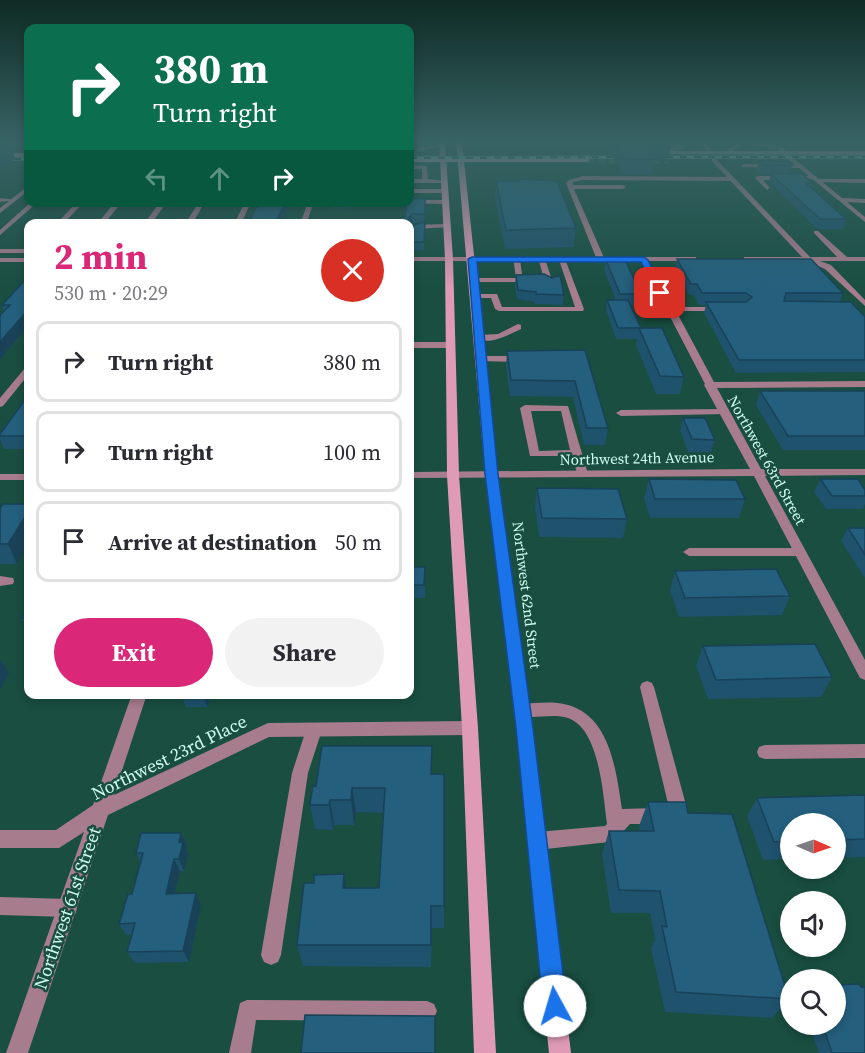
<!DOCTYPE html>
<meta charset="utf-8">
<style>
body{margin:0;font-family:"Source Serif 4",serif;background:#f2f2f3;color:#2b2b33;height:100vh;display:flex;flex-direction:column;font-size:22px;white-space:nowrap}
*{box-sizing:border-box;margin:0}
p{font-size:20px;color:#7c7c81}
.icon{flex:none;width:33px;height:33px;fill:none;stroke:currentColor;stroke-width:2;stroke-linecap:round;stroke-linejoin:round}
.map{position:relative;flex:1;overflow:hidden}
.drawer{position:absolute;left:24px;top:219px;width:390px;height:480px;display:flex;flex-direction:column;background:#fff;border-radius:12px;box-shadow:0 3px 9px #0003}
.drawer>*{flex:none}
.hud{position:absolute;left:24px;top:24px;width:390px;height:183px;border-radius:12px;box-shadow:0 3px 9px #0003;background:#0b6e4f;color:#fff;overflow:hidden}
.needle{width:39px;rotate:92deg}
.controls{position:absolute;left:780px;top:813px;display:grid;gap:12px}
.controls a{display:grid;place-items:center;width:66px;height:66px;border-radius:50%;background:#fff;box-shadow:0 3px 9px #0003;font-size:30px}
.pin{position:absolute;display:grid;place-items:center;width:51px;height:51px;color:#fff;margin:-26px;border-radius:12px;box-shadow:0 3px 9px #0006}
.me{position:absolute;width:66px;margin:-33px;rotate:354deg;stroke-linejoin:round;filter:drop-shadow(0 0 4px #0008)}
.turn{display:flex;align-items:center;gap:21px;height:126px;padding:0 30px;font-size:27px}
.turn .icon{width:78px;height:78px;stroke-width:2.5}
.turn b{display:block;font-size:42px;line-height:51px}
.lanes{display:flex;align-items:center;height:57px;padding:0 30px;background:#0003;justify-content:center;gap:30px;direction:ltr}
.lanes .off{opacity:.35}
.round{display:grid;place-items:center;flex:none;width:63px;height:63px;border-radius:32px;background:#f2f2f3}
.headline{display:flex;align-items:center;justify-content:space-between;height:102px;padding:0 30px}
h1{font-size:36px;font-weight:700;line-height:45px;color:#db2777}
.primary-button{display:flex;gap:12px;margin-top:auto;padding:12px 30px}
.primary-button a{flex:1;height:69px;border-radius:36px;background:#db2777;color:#fff;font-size:24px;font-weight:700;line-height:69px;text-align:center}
.primary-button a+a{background:#f2f2f3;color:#2b2b33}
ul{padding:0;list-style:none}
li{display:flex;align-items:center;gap:18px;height:81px;margin:0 12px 9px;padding:0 18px;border:3px solid #e1e1e2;border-radius:12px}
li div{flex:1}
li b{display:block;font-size:22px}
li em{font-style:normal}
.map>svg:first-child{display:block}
</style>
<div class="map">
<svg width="865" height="1053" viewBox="0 0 865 1053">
<rect width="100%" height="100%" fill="#194e41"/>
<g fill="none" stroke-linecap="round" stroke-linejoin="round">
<!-- primary-tunnel -->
<path stroke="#34685b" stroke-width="7" stroke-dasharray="7 4" stroke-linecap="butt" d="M587 160H669"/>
<!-- lane -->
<path fill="#a77c8c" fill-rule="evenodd" d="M699 141H704L714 154H710Z
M734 141H739L743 144 728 154H724V152L737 144Z
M751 141 782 147 787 153 784 155 778 149 754 146Z
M783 141H815L817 143 787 145Z
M638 142H672L686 147C670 154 646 154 631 145ZM639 146H672L677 147 658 149Z
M442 143 444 146 419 151 416 149Z
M743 164H800L803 166 800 168 741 167Z
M410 165 427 166 428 179 446 181 443 183H410V179H422V169H410Z
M583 176 732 177 735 179 732 181 583 180 573 182V185H623L626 187 623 189H574L605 260 601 262 597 260 566 183 569 180Z
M815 176 817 179 763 180 770 188 767 190 755 178 758 176Z
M818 179H865V183L816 182Z
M410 189H444L447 191 444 193H410Z
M0 198 16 200 0 202Z
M410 200H444L447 202 444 204 408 203Z
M31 202H38L0 235V230Z
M77 202H84L63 224H56Z
M115 202H122L104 224H97Z
M160 202H167L151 224H144Z
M199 202H205L192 224H185Z
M245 202H251L241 224H234Z
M447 224 449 225V227L415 229 414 232 410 233V226L412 225Z
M814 231H818L847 257V261H841L814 233Z
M0 249H28V253H0Z
M513 257 520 259 523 282H474L470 280 474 278H516Z
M538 257 545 259 553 283 552 285 545 283Z
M558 257 565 259 584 309 583 311H499L495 309 491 298H476L472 296 476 294H497L502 307H575Z
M518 324 521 325V329C508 335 489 346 476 338L480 335 498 334Z
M481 356H522L526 359 522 362 478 361V357Z
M525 405 568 406 588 474 586 476H578L572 456H530L520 408ZM531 411H561L570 450 539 451Z
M724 409 729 412 728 414 621 416 616 413 621 410Z
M689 548H800L806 552 800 556H689L683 552Z
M0 576 13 578 14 581 13 584 0 586Z
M647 681 652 683 654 687 689 816 686 822 680 824 674 822 671 816 640 687 642 683Z
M522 704C537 703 553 701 568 705 611 717 616 772 622 809L657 808 663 810 666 816 663 822 657 824H630L615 840 609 842 537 850 531 847 528 841 531 835 537 832 605 826 607 824C603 796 600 729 568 718 551 713 533 720 517 715L514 710 517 705Z
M314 723 320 725 322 730 308 773 281 955 278 962 271 965 264 962 261 955 292 773 306 730 308 725Z
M865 744V758L765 759 759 757 757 752 759 747 765 745Z
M0 897 68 899 75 901 77 908 75 915 68 917 0 915Z
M247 1000 427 1001 434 1004 437 1011 434 1018 427 1021 256 1020 251 1053H229L240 1003Z"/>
<!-- street -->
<path fill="#a77c8c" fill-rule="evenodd" d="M782 152H786L842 198 865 199V203L847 202 865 217V222L782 154Z
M712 159H716L810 257H865V261H820L831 265 865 300V306L825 269 807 261H744V257H802L712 161Z
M28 186V191L0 213V208Z
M308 202H314L306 224H300Z
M410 257H696V261H648L673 307H721L725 309 721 311H676L714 382 865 381V387L717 388 761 469H865V475L765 476 865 660V680L860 678 754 476 410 478V472L750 469 704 385 705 384 667 311 664 309 665 307 641 261H410Z
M0 258H28V262H0Z
M410 342H450L454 345 450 348H410Z
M28 367V375L3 406 0 407V398L25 368Z
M0 474H28V480H0Z
M132 694H147L114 795 268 723 470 721 476 723 478 728 476 733 470 735 269 737 108 815 28 1053H6L84 832 59 848H0V830H56L93 805Z"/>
<!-- secondary -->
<path fill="#df9bb5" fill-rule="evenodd" d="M439 141H445L453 259 459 475 478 728 496 1053H474L462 728 447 475 445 259Z
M456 141H462L497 474 532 728 571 1053H549L516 728 485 474Z"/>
<!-- primary -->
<path fill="#ffb8d3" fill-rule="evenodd" d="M664 151H865V155L662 154Z
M0 153H28V157H0Z
M410 158H587L590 160 587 162H410Z"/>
<defs>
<path id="rail" d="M652 157H865
M410 158 631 157
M0 159H28"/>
</defs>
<!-- rail casing -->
<use href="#rail" stroke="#b3e1d3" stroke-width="3"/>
<!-- rail -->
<use href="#rail" stroke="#194e41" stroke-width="2" stroke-dasharray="7" stroke-linecap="butt"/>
</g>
<!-- wall -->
<path fill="#1f526c" d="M0 141H28V151H12L15 159 0 169Z
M611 141H665L671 146 668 161H654L652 174H624L610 152Z
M759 161 792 165 790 173 813 183 812 188 846 219 843 229H817L769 182 771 174H761L756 170Z
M496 181 576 228 574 247 505 249 495 198Z
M425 199 424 250H412V255L410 256 411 263 410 226 424 222 404 224Z
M331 202H350V208L333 209Z
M677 259 843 293 840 302 865 317V372L736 373 704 313 706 305H699L694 295H689L675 270Z
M606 260 641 294 639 305H631L641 328 684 377 680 394H656L636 345 637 339H616L606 310 607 300H616L604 270Z
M516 275 564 295 563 305 535 304V302L517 299 515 284Z
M28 277V326L0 359V315L4 311 2 305Z
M585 350 608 428 605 445H584L573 397 510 396 506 367 507 351Z
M760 391H865V450H783L756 405Z
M28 396V449H4L0 440V434Z
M683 418 715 440 711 452H688L680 430Z
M649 479 745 499 739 518H650L644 498Z
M820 479 865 490V504L863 509H826L814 492Z
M537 488 627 519 623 538 539 537 535 507Z
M0 509 17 564H0Z
M848 528H865V578L841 541Z
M410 567H425V598H410Z
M675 571 790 596 782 615 679 617 670 590Z
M28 606V631L22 618Z
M703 646 832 677 821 697 708 699 696 666Z
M181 694H230L229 697H210L207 707H186Z
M432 774 444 906V928H432L431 967 303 966 297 945 347 888H379L384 813 356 812 354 825H334L333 830 315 829 310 805 316 786Z
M865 795V857L836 858V824H790V859L763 860 747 816 757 798Z
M648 802 688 813 789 999 772 1018 665 1012 651 948 655 940 650 913H611L602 854 609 831H640L639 826Z
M181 833 187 845 186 849 188 855 184 871H180L175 893H196L201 905 189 962 135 963 127 952 132 935H126L119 924 132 894 140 862 136 853Z
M861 987 865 1053H819L809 1024H836Z"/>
<!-- shaded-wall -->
<path fill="#194258" d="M12 150 15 159 0 169V158Z
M285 202H291L281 224H275Z
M412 214V223L410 225V224H408V218Z
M412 242V255L410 256V271V247Z
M28 310V326L0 359V342Z
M28 512V546L17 564 8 544Z
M1 660 9 673 0 690V661Z
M203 694H209L210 697 207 707Z
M352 788 356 812 354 825 351 800Z
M330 800 334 825 333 830 329 805Z
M181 833 187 845 186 849 188 855 184 871 179 859V842Z
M174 859 180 871 172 905 166 894Z
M344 874 348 897 343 888Z
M196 893 201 905 189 962 183 951Z"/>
<!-- building -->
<path fill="#245f7d" stroke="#194258" stroke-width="1.5" d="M0 141H28V142H0Z
M614 141H665L671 146H645L655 159H626Z
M0 150H12L0 158Z
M759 161 787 162 792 165H763Z
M801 173 813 183H806L846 219H820L771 174Z
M518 179 557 181 576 228 506 230 496 181H519Z
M410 198 425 199V214H412L408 218V224H404L407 202H410Z
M259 202H285L275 224H248Z
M340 220 341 224H326V221Z
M425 222 424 242H412V246L410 247V226Z
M677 259H811L843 293H786L784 301 851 302 865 317V360H739L706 302H746L752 297 746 293H702L697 284H691Z
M606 260H625L641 294H620Z
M544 274 552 278 560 275 564 295 536 294V292L518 290 516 275Z
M28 277V310L0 342V315L10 305H2Z
M607 300H628L641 328H618Z
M639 328H662L684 377 660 376Z
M585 350 608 428H587L575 381 511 380 507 351Z
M760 391H865V436H788Z
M28 396V440H26L28 436H0V434Z
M683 418H705L715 440 692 439Z
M649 479 736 480 745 499H655Z
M820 479H858L865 490V496H832Z
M537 488 618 489 627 519 542 518Z
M3 504H28V512L8 544H0V509Z
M848 528H865V555Z
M410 567H425L424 585H410Z
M776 569 790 596 685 598 675 571Z
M28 606V618H22Z
M815 644 832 677 716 680 703 646Z
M322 746H432L431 774H444V906H431V945H297L304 883H314V875L344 874 343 888H379L385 788H352L351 800H330L329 805H310L313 785 316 786Z
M865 795V839L836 840V824H790V841L774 842 757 798Z
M648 802H686L688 813 732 814 789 999 676 992 662 926 667 927 660 891 619 890 609 831H654Z
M141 833H181L179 842 183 843 179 859H174L166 894 196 893 183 951 127 952 135 923 119 924 128 894H132L143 853H136Z
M859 984 861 987H865V1053H832L822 1024H836V985Z
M305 1015 435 1016V1053H301Z"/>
<!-- sky -->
<linearGradient id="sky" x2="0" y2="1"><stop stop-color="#0e2b24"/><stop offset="0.49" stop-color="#386365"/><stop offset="1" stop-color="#386365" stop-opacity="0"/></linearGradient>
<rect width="865" height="289" fill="url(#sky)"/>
<!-- route -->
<path fill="#1a73e8" stroke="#114b97" stroke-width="1.5" d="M472 257H644L648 260 664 293 657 295 641 262H477L498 474 533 728 567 1006 563 1014 555 1017 547 1014 543 1006 516 728 485 474 468 259Z"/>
<g text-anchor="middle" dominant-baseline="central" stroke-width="5" stroke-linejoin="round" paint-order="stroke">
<!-- street labels -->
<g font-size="15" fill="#cffcee" stroke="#194e41">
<text transform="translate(637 458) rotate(-1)">Northwest 24th Avenue</text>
<text transform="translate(767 460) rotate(61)">Northwest 63rd Street</text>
<text transform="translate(527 595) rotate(83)">Northwest 62nd Street</text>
</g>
<!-- near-street labels -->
<g font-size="18" fill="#cffcee" stroke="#194e41">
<text transform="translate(169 757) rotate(-26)">Northwest 23rd Place</text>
<text transform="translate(67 908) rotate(-71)">Northwest 61st Street</text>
</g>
</g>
</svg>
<div class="controls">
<a><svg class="needle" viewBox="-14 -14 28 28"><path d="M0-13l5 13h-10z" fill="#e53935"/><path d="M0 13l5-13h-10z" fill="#7c7c81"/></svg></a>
<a><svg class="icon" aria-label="sound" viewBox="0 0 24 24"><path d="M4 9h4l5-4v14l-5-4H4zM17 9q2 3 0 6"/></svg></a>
<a><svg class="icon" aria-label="search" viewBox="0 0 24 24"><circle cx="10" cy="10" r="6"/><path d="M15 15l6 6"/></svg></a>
</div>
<div class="pin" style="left:660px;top:293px;background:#d93025"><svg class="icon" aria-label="arrive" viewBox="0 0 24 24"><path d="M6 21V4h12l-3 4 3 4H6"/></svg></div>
<svg class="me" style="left:555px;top:1006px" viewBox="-20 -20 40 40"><circle r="19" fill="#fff"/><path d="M0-13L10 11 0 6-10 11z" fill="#1a73e8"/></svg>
<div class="hud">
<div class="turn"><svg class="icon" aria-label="right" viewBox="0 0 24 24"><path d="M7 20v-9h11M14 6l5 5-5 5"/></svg><div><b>380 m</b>Turn right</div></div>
<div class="lanes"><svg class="icon off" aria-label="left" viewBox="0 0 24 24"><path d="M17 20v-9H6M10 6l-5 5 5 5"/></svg><svg class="icon off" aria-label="ahead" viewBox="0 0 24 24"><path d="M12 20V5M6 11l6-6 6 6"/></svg><svg class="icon" aria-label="right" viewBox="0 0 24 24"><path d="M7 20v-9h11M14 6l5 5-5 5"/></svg></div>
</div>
<section class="drawer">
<div class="headline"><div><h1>2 min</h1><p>530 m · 20:29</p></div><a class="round" style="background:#d93025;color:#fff"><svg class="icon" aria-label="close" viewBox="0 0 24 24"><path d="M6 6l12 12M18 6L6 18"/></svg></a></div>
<ul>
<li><svg class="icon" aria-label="right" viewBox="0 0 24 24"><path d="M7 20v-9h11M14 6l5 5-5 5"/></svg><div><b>Turn right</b></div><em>380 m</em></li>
<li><svg class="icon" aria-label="right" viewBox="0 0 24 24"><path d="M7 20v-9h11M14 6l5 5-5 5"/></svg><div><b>Turn right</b></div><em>100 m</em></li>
<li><svg class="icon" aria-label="arrive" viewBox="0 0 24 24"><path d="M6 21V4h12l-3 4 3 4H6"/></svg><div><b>Arrive at destination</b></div><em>50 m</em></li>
</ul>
<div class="primary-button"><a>Exit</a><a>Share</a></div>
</section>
</div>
